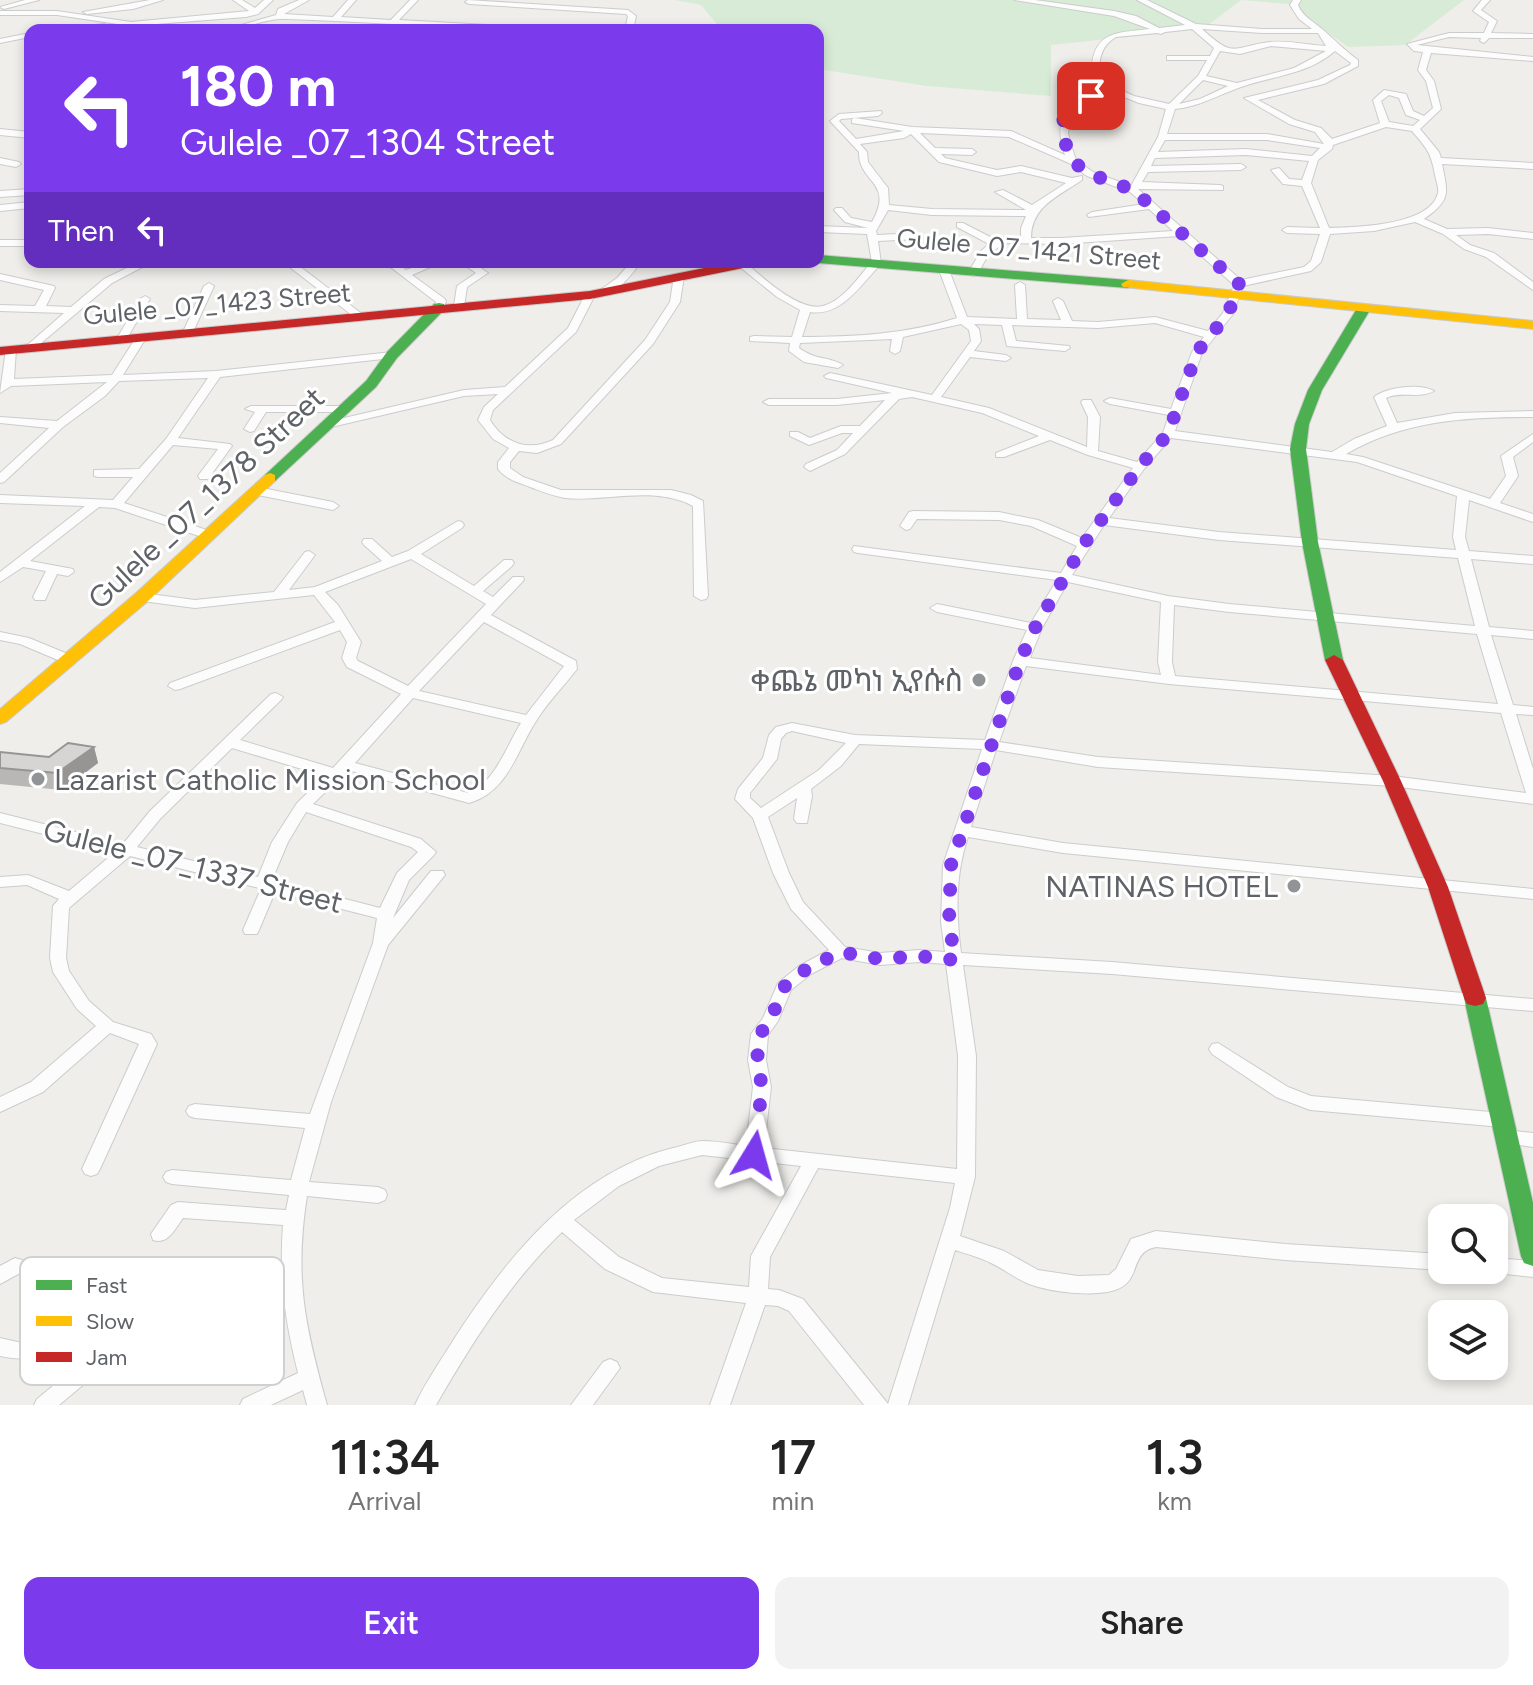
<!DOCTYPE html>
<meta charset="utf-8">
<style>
body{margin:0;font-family:Figtree,"Noto Sans Ethiopic",sans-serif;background:#f2f2f2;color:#222;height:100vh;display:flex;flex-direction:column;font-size:30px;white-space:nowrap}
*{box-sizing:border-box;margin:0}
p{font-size:26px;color:#767676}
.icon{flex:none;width:44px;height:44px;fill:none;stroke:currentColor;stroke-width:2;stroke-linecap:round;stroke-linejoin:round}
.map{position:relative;height:1405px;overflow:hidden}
.side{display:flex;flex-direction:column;background:#fff;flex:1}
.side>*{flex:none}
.top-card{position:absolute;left:24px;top:24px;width:800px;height:244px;border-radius:16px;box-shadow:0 4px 12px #0003;background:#7c3aed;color:#fff;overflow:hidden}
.fabs{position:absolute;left:1428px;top:1204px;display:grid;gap:16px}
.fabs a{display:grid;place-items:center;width:80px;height:80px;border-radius:16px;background:#fff;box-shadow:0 4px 12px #0003;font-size:40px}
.pin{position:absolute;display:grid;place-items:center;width:68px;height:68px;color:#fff;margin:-34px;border-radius:16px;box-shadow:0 4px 12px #0006}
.me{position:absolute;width:88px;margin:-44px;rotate:8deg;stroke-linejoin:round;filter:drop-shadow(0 0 6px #0008)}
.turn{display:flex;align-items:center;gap:28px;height:168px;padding:0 24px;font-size:36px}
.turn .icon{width:104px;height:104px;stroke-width:2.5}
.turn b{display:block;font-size:56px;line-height:68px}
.then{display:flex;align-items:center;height:76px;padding:0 24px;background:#0003;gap:16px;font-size:30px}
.eta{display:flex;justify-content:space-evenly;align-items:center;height:136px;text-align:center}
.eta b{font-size:48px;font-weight:600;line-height:56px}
.primary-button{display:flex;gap:16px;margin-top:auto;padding:16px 24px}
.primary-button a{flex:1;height:92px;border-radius:16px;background:#7c3aed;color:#fff;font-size:32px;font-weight:600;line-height:92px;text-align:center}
.primary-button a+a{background:#f2f2f2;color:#222}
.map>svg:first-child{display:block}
</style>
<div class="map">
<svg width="1533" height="1405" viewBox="0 0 1533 1405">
<rect width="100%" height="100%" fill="#efeeea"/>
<!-- green -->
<path fill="#d8ebd6" d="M675 0H1464L1405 45 1348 47 1289 4 1241 0 1203 29 1051 45V96L927 86 818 69V30H722L701 5Z"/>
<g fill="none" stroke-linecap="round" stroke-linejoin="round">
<defs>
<path id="street" d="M25 0H39L4 9 0 7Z
M150 0H163L133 9 87 14 83 12Z
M233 0H242L255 8 264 0H273L258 14 246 17 131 26 57 15H0V11H57L131 22 249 11Z
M299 0H309L284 14 333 17 348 0H356L341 17 391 20 410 0H418L399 20 539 28 543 30C456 30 371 21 284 19 264 18 245 30 224 30L276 15 278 9Z
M468 0 628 10 636 16 633 30H625L628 16 626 14 469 4 465 2Z
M1014 0H1035L1114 11 1136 16 1159 28 1185 25 1137 0H1147L1196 24 1262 29H1312L1299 19 1290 5 1293 0H1301L1298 5C1303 17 1313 21 1322 29 1334 39 1344 50 1358 60V66L1324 84 1258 100 1295 120 1321 128 1332 139 1380 123 1373 100 1384 90 1406 94 1413 111 1424 116 1433 108 1426 81 1418 70 1423 52 1414 51 1407 44 1449 33H1484L1489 22 1473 11 1482 0H1490L1481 10 1497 21 1491 33 1533 34V38H1489L1484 43 1480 41 1481 38 1449 37 1417 45 1533 57V61L1431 53 1426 70 1434 81 1441 109 1420 129 1439 152 1441 158 1533 163V169L1442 164C1448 194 1451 200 1424 219L1447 229 1488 228 1533 233V239L1488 234 1456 235 1470 245 1494 253 1533 282V290L1486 257 1464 249 1443 234 1415 222 1374 231 1330 234 1321 262 1311 271 1243 286 1233 314 1202 353 1175 431 1332 452 1354 439 1387 426 1374 397C1387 387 1419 383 1434 391 1420 399 1401 391 1386 398L1397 423 1455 413 1533 411V417C1467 417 1404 420 1346 454L1363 457 1490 499 1506 476 1501 456 1533 434V442L1513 457 1518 476 1500 503 1533 514V522L1469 500 1465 537 1469 551 1533 556V564L1471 559 1489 627 1533 631V639L1491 635 1513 705 1533 707V715L1516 714 1533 769V804L1392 786 1098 767 996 750 971 827 1063 843 1533 889V899L1063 853 968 837C955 875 956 913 961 953L1112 962 1533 999V1011L1112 974 963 965 976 1056 975 1177 960 1236 1004 1251 1038 1270 1078 1276 1109 1275 1116 1269 1131 1239 1156 1231 1285 1244 1442 1254V1270L1285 1260 1156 1247C1131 1252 1140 1276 1122 1287 1102 1299 1050 1292 1029 1284 1016 1279 1004 1269 991 1263 979 1257 967 1254 955 1250L908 1405H864L789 1311 778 1306 765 1305 730 1405H710L746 1303 653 1292 605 1269 562 1232C510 1282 472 1343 436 1405H415C426 1381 442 1359 456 1336 508 1256 576 1172 673 1148 683 1146 694 1141 703 1141 717 1141 732 1144 746 1146L753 1087 748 1060 751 1034 763 1018 778 983 799 966 829 950 791 909 773 873 753 818 735 799 738 789 763 758 769 735 776 727 792 723 855 735 985 740 1013 661 1027 630 937 612 930 608 937 604 1031 623 1057 580 858 553 854 552 852 549 854 546 1061 573 1077 546 1031 526 999 520 917 519 910 529 906 530 900 526 909 512 913 511 999 512 1038 520 1082 538 1133 468 1088 455 1050 440 1004 457H996V453L1039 436 982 413 912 397 899 399 845 454 810 471 804 467 806 464 837 450 853 433H842L809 445 790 436V432H798L810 438 841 426H860L885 400 837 405H769L763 402 769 399H837L892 393 826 378 824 376 830 373 932 395 971 341 969 330 961 324 903 337 900 351 895 354 890 351 892 339 800 343 799 348C817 361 828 356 843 365L838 368 804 362 789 351 790 343 750 341V337L754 336 792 337 800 310 777 297 735 263 745 262C762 277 802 315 826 305 845 298 859 276 872 262L867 234 818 232V226L868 228 845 222 834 210 836 208H842L851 218 872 222C895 181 858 183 859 152L830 121 839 114 881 111 882 113 878 116 841 119 839 121 856 139 904 131 852 123V119L855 118 912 127 1011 131 1065 155C1052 116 1067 105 1100 87L1091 81C1091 33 1109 33 1150 29L1114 16ZM1192 29 1214 48 1210 56H1167V60H1207L1198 76 1169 104 1134 96 1099 80C1099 62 1099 47 1116 37L1157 33 1161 34 1165 32ZM1202 29 1262 33H1318L1326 46C1308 45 1287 40 1270 42 1231 47 1235 59 1202 29ZM1271 46 1326 51 1294 68 1237 83 1206 76 1220 51 1240 54ZM1335 51 1351 63 1350 65 1318 80 1244 98 1289 124 1315 132 1324 144 1267 134H1167L1175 109C1199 107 1218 95 1241 87 1273 76 1309 74 1335 51ZM1203 80 1228 86 1200 99 1179 104ZM1106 90 1139 103 1166 109 1158 137 1131 186 1093 172 1076 160 1071 145 1068 133 1071 115 1085 103ZM1389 95 1399 98 1406 115 1420 120 1413 126 1389 122 1381 101ZM1386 127 1412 131C1427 149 1431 152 1435 175 1436 180 1439 188 1438 193 1430 226 1356 227 1329 228L1311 183 1318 160 1332 149 1333 145ZM920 133 1009 137 1069 163 1087 176 1130 192 1144 204 1092 212 1087 215 1089 217 1149 209 1173 231 1061 238H1031C1031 206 1059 196 1082 180V176L1072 178 1021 166 997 170 945 158 941 154 972 155 976 152 972 149 935 148ZM911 134 939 162 997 176 1021 172 1066 183 1032 205 1003 190 995 192 1026 210 932 209 889 205 888 188 868 162 867 152 860 144 904 138ZM1165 140H1267L1320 148 1312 156 1246 149 1158 152ZM1246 155 1309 161 1302 180 1289 179 1279 168 1271 170 1283 184 1302 186 1320 228 1287 227 1282 230 1287 233 1320 234 1311 261 1304 267 1241 280 1138 189 1223 190V186L1220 185 1142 182 1148 172 1241 170 1246 167 1241 164 1151 166 1155 158ZM888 210 932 215 1026 216 1021 228V237H1002L996 240 963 223H957V227L989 244 981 251 968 273 973 276 977 275 988 255 1004 243 1061 244 1179 236 1234 285 1223 313 1208 331 1155 317 1098 322 1072 321 1063 301 1058 298 1053 301 1061 320 1027 319 1025 285 1020 282 1015 285 1017 319 967 317 949 270 944 267 939 270 957 318C907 334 855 337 802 337L810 312C842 317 861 284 881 264L878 241 917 239 922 236 917 233 877 235 876 231ZM1155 323 1204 337 1192 352 1171 409 1110 398 1104 401 1110 404 1169 415 1163 433 1137 462 1098 451 1100 417 1091 400H1083L1081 402 1088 417 1087 447 989 408 941 397 970 357 1006 361 1011 358 1006 355 974 351 981 341 979 329 974 324 1002 325 1007 346 1065 351 1070 348 1069 346 1016 341 1012 325 1098 328ZM1171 438 1357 462 1457 496 1453 537 1456 550 1219 532 1109 518 1144 469ZM1104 525 1219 540 1458 558 1475 626 1229 604 1168 596 1072 575ZM1068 582 1161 602 1158 662 1161 675 1030 658 1042 628ZM1174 605 1229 612 1477 634 1498 704 1175 676 1172 662ZM1026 666 1169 684 1501 713 1526 793 1392 776 1098 757 999 742ZM792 731 846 743 819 770 761 808 750 798V793L777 759 781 739 786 733ZM859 744 982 749 943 865 941 922 945 952 919 950 880 953 845 947 803 902 789 873 768 817 797 798 794 819 797 823H807L812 796 811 789 841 766ZM842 958 880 965 919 962 946 964 958 1056 957 1169 764 1148 771 1087 766 1060 768 1035 778 1021 791 990 811 974ZM702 1155 801 1166 751 1256 749 1287 662 1278 619 1257 574 1220 619 1186 659 1166ZM818 1168 955 1183 950 1208 888 1404 803 1299 779 1290 768 1289 770 1257Z
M104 24 108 26 107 28 61 30 65 28Z
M30 33V37L0 43V39Z
M0 129 30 132V138L0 135Z
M0 158 19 162 21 164 16 167 0 164Z
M30 189V195L0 197V191Z
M30 202V208L0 211V205Z
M0 240H30V246H0Z
M139 262H152L112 283 33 350 29 351 24 348 64 313 0 311V305L35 306 44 290 0 280V274L54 286 55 288 46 306 71 307 104 279Z
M283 262H294L366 317 361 320 357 319Z
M384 262H395L406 270 428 262H442L412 275 445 299 446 301 443 309H435L436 302Z
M460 262H472L488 273 467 287 464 306 459 309 454 306 457 286 476 273Z
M631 262H641C631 275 617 295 599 295V291L617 278Z
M679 273 684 276 680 302 653 344 561 444 537 453 519 451 510 462V468L523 477 561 490H671L691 495 703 501 708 596 706 599 701 600 694 596 693 506C654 485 607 502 565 498 553 496 541 491 530 487 517 482 507 480 498 469V462L509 448 493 439 478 420 484 407 498 394 464 396 327 428 321 425 327 422 464 390 505 387 568 328 586 293H594L595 295 576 332 493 410 490 420C504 443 528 452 553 440L645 340 670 302 674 276Z
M209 283 214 286 193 332 188 335 184 334 183 332 204 286Z
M145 296 150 299 126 340 121 343 117 342 116 340 140 299Z
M141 335 146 338 123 375 216 371 392 352 397 355 392 358 220 377 178 438 230 444 232 446 208 479H200L198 476 218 449 173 445 124 503 213 532 215 535 213 538H205L115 508 99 507 30 561 73 569 74 572 68 576 57 574 45 600H35L33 597 46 571 23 567 0 582V572L85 506 0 503V495L113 500 133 477H98L94 476V470L139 469 166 439 208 378 119 381 105 396 63 427 4 482 0 483V473L49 428 0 423V417L57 421 107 382 11 386 0 393 6 349 11 346 16 349 14 379 112 375 137 336Z
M251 406H344L350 409 344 412H266L254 431 250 432 244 429 255 412 245 409Z
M257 487 333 502 339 506 333 510 253 494 251 491Z
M458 521 462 522 464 525 462 528 421 554 474 586 504 560H512L514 563 512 566 483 591 493 597 513 577H523L524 580 491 615 576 661 577 669C564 686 549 701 538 718 517 749 509 792 469 803L348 770 313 804 421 839 436 852 433 856 409 880 393 918 431 871H443L445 875 388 945 331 1102 309 1182 378 1187 385 1190 387 1195 385 1200 378 1203 307 1196C294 1278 305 1326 327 1405H307L303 1390 271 1405H240L243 1399 298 1373C285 1321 279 1279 283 1225L183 1218C175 1229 168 1245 153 1240L151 1234 171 1205 178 1202 286 1210 289 1195 172 1184 166 1182 163 1177 166 1172 172 1170 291 1180 305 1128 195 1118 189 1116 186 1111 189 1106 195 1104 310 1114 373 943 377 918 275 892 259 930 257 934H245L243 930 260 891 259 888 130 856 69 908 66 958 69 971 89 1001 113 1022 151 1034 157 1044 100 1169 97 1174 91 1176 85 1174 82 1169 139 1044 110 1033 43 1092 0 1112V1097L31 1082 96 1026 77 1009 53 972 50 958 53 906 59 899 27 885 0 887V877L28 875 69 891 115 852 0 823V813L123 844 150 811 271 694 276 693 283 697 281 700 240 740 333 768 401 694 347 667 342 658 347 642 340 630 180 689 175 690 168 686 170 683 335 622 314 595 195 608 142 601 135 597 142 593 195 600 274 592 305 552 309 551 315 555 289 590 315 587 382 561 364 545 362 542 364 539H372L392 557 408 551ZM411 559 486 604 408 686 358 661 356 658 361 642 338 605 325 592ZM484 622 564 666 526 715 419 691ZM413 698 521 723C506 746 496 782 468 793L355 763ZM232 748 325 776 297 803 272 842 258 877 137 847 160 819ZM306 812 411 847 418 852 397 873 380 908 272 880 288 842Z
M0 632 29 638 75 657 77 660 70 664 65 663 20 644 0 640Z
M1218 1043 1288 1087 1311 1096 1502 1113 1508 1115 1511 1120 1508 1125 1502 1127 1310 1110 1276 1097 1212 1054 1209 1049 1212 1044Z
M1506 1130 1533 1133V1147L1500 1142 1497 1137 1500 1132Z
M15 1258 22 1260 25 1266 22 1272 0 1284V1266Z
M1494 1258 1533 1261V1277L1487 1272 1486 1270H1494Z
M77 1322 84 1325 87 1331C74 1359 26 1362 0 1356V1338L22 1343 41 1341Z
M94 1355 101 1358 104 1364 101 1370 59 1405H34L37 1399 87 1358Z
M610 1359 617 1362 620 1368 593 1405H571L603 1362Z"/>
<path id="fast" d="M818 255 1128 280 1135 284 1128 288 818 263 815 262H818Z
M439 303 444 304V310L397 358 376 387 275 481H265V475L366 381 387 352 434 304Z
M1363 306 1370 310 1322 390 1309 424 1306 449 1318 542 1343 660 1334 665 1325 660 1302 542 1290 449 1295 424 1308 390 1356 310Z
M1475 990 1483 992 1486 998 1533 1203V1266L1524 1263 1521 1256 1464 998 1467 992Z"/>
<path id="slow" d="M1128 280 1533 321V329L1123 287 1121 284Z
M270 473 275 475V481L148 601 6 722 0 724V709L136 593 265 475Z"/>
<path id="jam" d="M734 262H759L753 266 590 299 0 355V347L590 291Z
M1334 655 1343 660 1401 781 1448 887 1486 998 1483 1004 1475 1006 1467 1004 1464 998 1428 887 1383 781 1325 660Z"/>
</defs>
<!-- street casing -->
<use href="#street" stroke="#cbcccc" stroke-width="2"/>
<!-- fast casing -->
<use href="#fast" stroke="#cacacb" stroke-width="2"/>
<!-- slow casing -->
<use href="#slow" stroke="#cacacb" stroke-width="2"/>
<!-- jam casing -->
<use href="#jam" stroke="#cacacb" stroke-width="2"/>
<!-- street -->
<use href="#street" fill="#fdfcfc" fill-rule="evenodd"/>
<!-- fast -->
<use href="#fast" fill="#4caf50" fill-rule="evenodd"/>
<!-- slow -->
<use href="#slow" fill="#ffc107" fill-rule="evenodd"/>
<!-- jam -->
<use href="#jam" fill="#c62828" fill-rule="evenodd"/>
</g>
<!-- wall -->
<path fill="#b8b7b5" d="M94 747 98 763 62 790 0 784V752L49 757Z"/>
<!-- shaded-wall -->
<path fill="#969594" d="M94 747 98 763 62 790 57 773Z"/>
<!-- building -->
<path fill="#d6d5d3" stroke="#969594" stroke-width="2" d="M68 743 94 747 57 773 0 768V752L49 757Z"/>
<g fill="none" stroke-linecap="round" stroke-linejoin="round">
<!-- route -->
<path stroke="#7c3aed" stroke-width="14" stroke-dasharray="0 25.2" d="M754 1155 762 1087 757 1060 760 1034 770 1021 784 987 805 970 840 952 880 959 919 956 955 960 949 922 951 865 1020 661 1035 628 1084 544 1140 466 1168 434 1197 352 1228 314 1239 284 1133 190 1090 174 1072 161 1065 142 1062 124 1066 114 1091 96"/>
</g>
<!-- markers -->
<g fill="#919496" stroke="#fff" stroke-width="3">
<circle cx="979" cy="680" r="8"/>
<circle cx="38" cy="779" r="8"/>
<circle cx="1294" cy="886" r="8"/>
</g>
<g text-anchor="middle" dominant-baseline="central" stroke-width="6" stroke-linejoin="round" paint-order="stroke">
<!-- far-street labels -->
<g font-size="26" fill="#5f6368" stroke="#fff">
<text transform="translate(1029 249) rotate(5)">Gulele _07_1421 Street</text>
<text transform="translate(217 304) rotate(-5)">Gulele _07_1423 Street</text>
</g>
<!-- street labels -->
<g font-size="30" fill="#5f6368" stroke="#fff">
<text transform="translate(206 498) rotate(-43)">Gulele _07_1378 Street</text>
<text transform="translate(193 866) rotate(14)">Gulele _07_1337 Street</text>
</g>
<!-- poi labels -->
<g font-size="30" fill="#5f6368" stroke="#fff" text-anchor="end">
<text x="963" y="680">ቀጨኔ መካነ ኢየሱስ</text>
<text x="54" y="779" text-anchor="start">Lazarist Catholic Mission School</text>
<text x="1278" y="886">NATINAS HOTEL</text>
</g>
</g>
<!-- legend -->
<rect x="20" y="1257" width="264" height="128" rx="12" fill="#fff" stroke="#cfd0d2" stroke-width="2"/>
<rect x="36" y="1280" width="36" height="10" fill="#4caf50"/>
<rect x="36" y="1316" width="36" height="10" fill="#ffc107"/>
<rect x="36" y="1352" width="36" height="10" fill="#c62828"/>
<g font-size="22" fill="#5f6368">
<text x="86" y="1293">Fast</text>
<text x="86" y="1329">Slow</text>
<text x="86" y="1365">Jam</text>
</g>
</svg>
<div class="fabs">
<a><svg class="icon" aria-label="search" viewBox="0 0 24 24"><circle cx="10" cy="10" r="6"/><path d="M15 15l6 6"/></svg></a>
<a><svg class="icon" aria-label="layers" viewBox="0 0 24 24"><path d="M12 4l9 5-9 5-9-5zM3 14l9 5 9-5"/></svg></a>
</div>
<div class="pin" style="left:1091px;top:96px;background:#d93025"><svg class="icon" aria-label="arrive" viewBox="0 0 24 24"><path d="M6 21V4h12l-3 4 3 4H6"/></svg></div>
<svg class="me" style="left:754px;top:1155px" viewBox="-20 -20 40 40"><path d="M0-17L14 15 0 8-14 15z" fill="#7c3aed" stroke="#fff" stroke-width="4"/></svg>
<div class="top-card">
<div class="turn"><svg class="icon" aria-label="left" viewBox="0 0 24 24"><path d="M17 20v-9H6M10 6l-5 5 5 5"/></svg><div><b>180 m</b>Gulele _07_1304 Street</div></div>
<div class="then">Then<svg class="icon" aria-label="left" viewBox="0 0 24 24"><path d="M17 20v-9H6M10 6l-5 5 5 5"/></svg></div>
</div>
</div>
<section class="side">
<div class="eta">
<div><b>11:34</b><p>Arrival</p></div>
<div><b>17</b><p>min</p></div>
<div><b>1.3</b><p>km</p></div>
</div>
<div class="primary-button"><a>Exit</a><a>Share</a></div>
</section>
